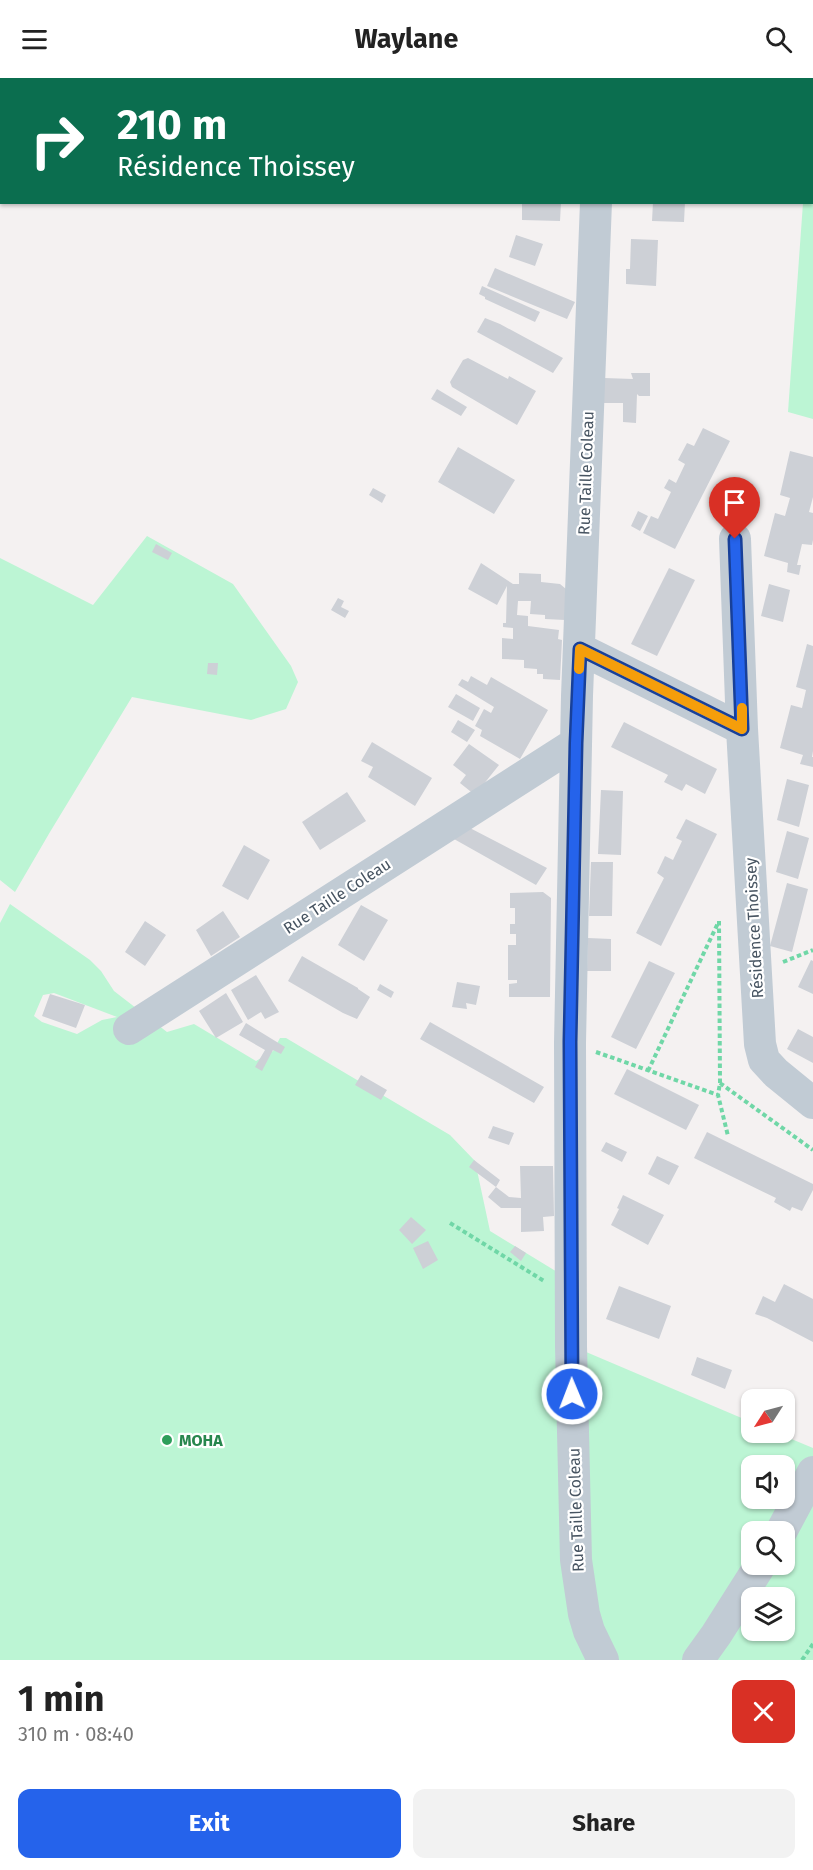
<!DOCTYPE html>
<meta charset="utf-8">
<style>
body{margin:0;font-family:"Fira Sans",sans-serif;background:#f2f2f2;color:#222;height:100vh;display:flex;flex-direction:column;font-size:22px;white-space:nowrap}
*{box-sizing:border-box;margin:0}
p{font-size:20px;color:#767676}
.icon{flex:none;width:33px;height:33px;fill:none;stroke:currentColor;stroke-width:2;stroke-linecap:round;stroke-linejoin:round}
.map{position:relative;height:1582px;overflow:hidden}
.side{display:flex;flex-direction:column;background:#fff;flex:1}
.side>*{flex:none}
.hud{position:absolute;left:0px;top:0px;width:813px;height:126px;box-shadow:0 2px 4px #0004;background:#0b6e4f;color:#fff;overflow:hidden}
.needle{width:39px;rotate:234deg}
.controls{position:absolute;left:741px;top:1311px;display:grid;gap:12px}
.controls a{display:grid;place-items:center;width:54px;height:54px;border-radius:12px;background:#fff;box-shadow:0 2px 4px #0004;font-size:30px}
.pin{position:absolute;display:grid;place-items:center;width:51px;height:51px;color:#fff;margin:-62px -26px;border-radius:50% 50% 50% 0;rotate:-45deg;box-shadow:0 0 6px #0007}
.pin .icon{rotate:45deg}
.me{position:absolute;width:66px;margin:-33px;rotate:359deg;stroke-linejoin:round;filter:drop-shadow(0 0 4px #0008)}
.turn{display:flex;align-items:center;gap:21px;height:126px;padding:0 18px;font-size:27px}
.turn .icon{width:78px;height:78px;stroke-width:2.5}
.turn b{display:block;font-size:42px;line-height:51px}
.round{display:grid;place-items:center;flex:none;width:63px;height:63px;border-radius:12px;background:#f2f2f2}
.overview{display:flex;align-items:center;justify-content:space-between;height:102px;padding:0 18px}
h1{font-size:36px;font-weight:700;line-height:45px}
.primary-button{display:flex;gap:12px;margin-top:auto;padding:12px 18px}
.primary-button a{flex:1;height:69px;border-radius:12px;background:#2563eb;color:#fff;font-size:24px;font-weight:700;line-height:69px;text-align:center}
.primary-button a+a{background:#f2f2f2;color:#222}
header{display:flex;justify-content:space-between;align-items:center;height:78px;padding:0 18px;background:#fff;font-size:27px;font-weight:700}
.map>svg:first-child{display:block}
</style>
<header><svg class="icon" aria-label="menu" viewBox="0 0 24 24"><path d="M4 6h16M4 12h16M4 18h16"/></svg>Waylane<svg class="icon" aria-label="search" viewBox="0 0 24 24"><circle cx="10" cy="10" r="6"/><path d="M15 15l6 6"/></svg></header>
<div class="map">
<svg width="813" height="1582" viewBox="0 0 813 1582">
<rect width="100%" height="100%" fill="#f4f1f1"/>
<!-- green -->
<path fill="#bcf5d4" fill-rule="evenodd" d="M811 0H813V341L788 334 803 125 812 124Z
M147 458 233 506 291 588 298 604 286 631 251 642 132 619 50 754 15 814 0 802V480L93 527Z
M10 826 90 882 101 893 114 913 167 954 194 946 256 983 273 973 280 960H286L450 1057 475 1083 490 1153 572 1203V1268L751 1344 752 1354 777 1355 813 1370V1582H0V845ZM54 915 117 939 102 942 77 956 42 944 34 938 43 917ZM752 1388H784V1420H752ZM752 1454H784V1486H752ZM752 1520H784V1552H752Z"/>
<!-- building -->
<path fill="#cdd0d6" d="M522 124H561L560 143 522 142Z
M653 124H685L684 144 652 143Z
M516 157 543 166 535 188 509 179Z
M631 161 658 162 656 208 626 206V191H630Z
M495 190 575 224 567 241 487 208Z
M482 208 540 234 535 244 485 221V219L479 216Z
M485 240 500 246 563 280 553 295 477 254Z
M468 280 508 301 509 298 536 313 517 347 452 309 450 304 463 282Z
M631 295H650V318H639L637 316 636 345 623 344V325H603L604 300 633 301Z
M437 311 467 329 461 338 431 321Z
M703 350 730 363 675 471 643 455 651 438 658 441 671 414 664 410 669 401 676 405 685 386 678 382 687 365 694 368Z
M458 369 515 402 494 436 438 404Z
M790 373 813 379V419L809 434 813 435V462L812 467 802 466 797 487H801L799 497 787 494 788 485 764 478 775 435 785 438 790 420 780 417Z
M373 410 386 417 382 425 369 417Z
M638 433 648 438 640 453 631 448Z
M156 466 172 475 168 482 152 474Z
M481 485 513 506H519V495L541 496V504L560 506 566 511 565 542 545 541V537L530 536 531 523H518L517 537 528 538V548L559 552 558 561 562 562 560 602 543 601V596H537V591L524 590V582L502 581V560L513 561V550L503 549V545H506L507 508 497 527 468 511Z
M669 490 695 502 657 578 631 566Z
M769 506 790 512 783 544 761 538Z
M338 520 344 523 341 529 349 533 345 540 331 532Z
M807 566 813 568V673L812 679H813V689L800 686 803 677 780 670 791 627 802 630 806 612 796 609Z
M208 585H218L217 597 207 596Z
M471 598 487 607 491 599 548 632 520 681 480 658 482 652 475 648 484 631 491 635 494 629 458 607 462 601 468 604Z
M456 616 480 630 473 643 448 629Z
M458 642 475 652 467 664 451 654Z
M624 644 717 691 705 716 686 706 682 713 664 704 668 697 611 669Z
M372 664 432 700 415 728 368 699 373 689 361 683Z
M469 666 499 687 475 717 460 705 466 697 453 687Z
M787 701 809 707 799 749 777 742Z
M601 712 623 713 621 777 598 776Z
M347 714 366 743 320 772 302 744Z
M686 741 717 756 661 868 636 855 664 800 657 795 665 778 673 782 682 763 676 760Z
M468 749 547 790 536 807 454 761Z
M787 753 809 760 798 801 776 794Z
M244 767 270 782 248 822 222 808Z
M591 784H613L612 838H589Z
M787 805 808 811 792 874 770 868Z
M543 814 551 820 550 919H509V906L517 905V902H508V867H516V856H510V846H515V830H510V815Z
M361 827 388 842 364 883 338 867Z
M223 833 240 859 211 878 196 852Z
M145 843 166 857 145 888 125 874Z
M588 860 611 861V893H587Z
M302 878 358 910V911L370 919 357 941 343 935 288 903Z
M811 882 813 883V916L798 909Z
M649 883 675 895 636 971 611 959Z
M256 897 279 934 265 941 261 934 248 942 231 912Z
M457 904 480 908 476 927 466 925 467 931 452 929Z
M380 906 394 914 391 920 377 912Z
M226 915 243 944 216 960 199 933Z
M50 916 85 927 76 950 42 938Z
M430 944 544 1009 534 1025 420 961Z
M246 945 285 969 281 976 273 972 262 993 255 989 265 972 239 957Z
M798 951 813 959V985L787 971Z
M627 991 699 1027 686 1052 614 1016Z
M361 997 387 1012 381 1022 355 1007Z
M493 1048 514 1055 509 1067 488 1060Z
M707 1054 813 1106V1112L802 1133 792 1129 790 1133 774 1124 776 1120 694 1080Z
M606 1064 627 1074 622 1084 601 1073Z
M657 1078 679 1088 669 1107 648 1096Z
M474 1082 500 1102 496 1109 509 1119 521 1120 520 1088H553L554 1138 543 1139 544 1153 521 1154V1130H501L488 1119 496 1109 469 1089Z
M623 1117 664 1137 648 1167 611 1147 619 1131 617 1130Z
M411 1139 426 1152 412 1166 399 1152Z
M428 1163 438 1182 423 1191 413 1170Z
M515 1168 526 1175 521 1183 510 1174Z
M784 1206 813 1221V1264L767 1240 755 1236 763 1218 775 1224Z
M619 1208 671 1228 659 1261 606 1241Z
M697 1279 732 1292 725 1311 691 1297Z"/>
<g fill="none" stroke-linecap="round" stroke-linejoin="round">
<!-- path -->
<path stroke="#70d7a7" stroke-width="4" stroke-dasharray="4.5 3" stroke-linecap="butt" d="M719 843 720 1005 718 1017 728 1058
M783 884 813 872
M596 974 718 1017
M648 993 718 845
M720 1005 813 1072
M450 1145 544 1203
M802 1582 813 1566"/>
<!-- minor -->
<path stroke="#c1cbd4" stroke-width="32" d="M600 2 601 0
M596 124 577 618 570 965 571 1268 576 1482 584 1536 589 1553 603 1582
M735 461 742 651
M580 571 742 651 760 966 764 982 776 995 813 1025
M129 951 576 665
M781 1454 813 1394
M698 1582 716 1557 761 1486"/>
</g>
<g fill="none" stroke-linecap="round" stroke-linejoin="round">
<defs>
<path id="route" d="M572 1316 570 964 576 665 580 571 742 651 735 461"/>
</defs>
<!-- route casing -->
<use href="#route" stroke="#184099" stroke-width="15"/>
<!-- route -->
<use href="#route" stroke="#2563eb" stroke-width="10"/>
<!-- slow -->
<path stroke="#f59e0b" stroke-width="10" d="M579 591 580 571 742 651V630"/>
</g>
<!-- markers -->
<circle fill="#2e9e5b" stroke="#fff" stroke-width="2" cx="167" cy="1362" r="6"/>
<g text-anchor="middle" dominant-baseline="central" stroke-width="4.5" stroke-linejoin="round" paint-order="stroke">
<!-- street labels -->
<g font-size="16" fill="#475461" stroke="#fff">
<text transform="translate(586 395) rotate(-88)">Rue Taille Coleau</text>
<text transform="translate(337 818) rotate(-33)">Rue Taille Coleau</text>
<text transform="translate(754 850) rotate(-93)">Résidence Thoissey</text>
<text transform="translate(576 1432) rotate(-92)">Rue Taille Coleau</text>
</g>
<!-- leisure labels -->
<g font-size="16" font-weight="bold" fill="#27864d" stroke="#fff" text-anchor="start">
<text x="179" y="1362">MOHA</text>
</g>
</g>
</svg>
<div class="controls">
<a><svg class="needle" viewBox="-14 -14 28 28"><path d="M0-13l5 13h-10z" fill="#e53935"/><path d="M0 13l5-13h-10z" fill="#767676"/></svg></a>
<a><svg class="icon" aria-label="sound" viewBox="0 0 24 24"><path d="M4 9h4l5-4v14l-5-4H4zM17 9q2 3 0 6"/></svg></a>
<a><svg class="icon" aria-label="search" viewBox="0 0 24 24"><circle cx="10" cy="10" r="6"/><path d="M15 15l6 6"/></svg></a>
<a><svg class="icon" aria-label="layers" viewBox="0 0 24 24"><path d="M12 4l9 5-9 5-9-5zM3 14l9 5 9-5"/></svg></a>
</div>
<div class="pin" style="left:735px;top:461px;background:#d93025"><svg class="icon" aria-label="arrive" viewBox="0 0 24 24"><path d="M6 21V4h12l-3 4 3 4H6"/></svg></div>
<svg class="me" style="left:572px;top:1316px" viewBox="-20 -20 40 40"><circle r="17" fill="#2563eb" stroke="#fff" stroke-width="3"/><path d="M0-11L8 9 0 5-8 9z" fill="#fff"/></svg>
<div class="hud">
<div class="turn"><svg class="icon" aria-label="right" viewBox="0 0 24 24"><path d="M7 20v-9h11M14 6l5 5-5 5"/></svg><div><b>210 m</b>Résidence Thoissey</div></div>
</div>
</div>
<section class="side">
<div class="overview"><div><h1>1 min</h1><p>310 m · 08:40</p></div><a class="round" style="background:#d93025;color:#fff"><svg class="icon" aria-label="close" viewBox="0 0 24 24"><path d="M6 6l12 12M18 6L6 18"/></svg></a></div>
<div class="primary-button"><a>Exit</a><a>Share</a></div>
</section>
